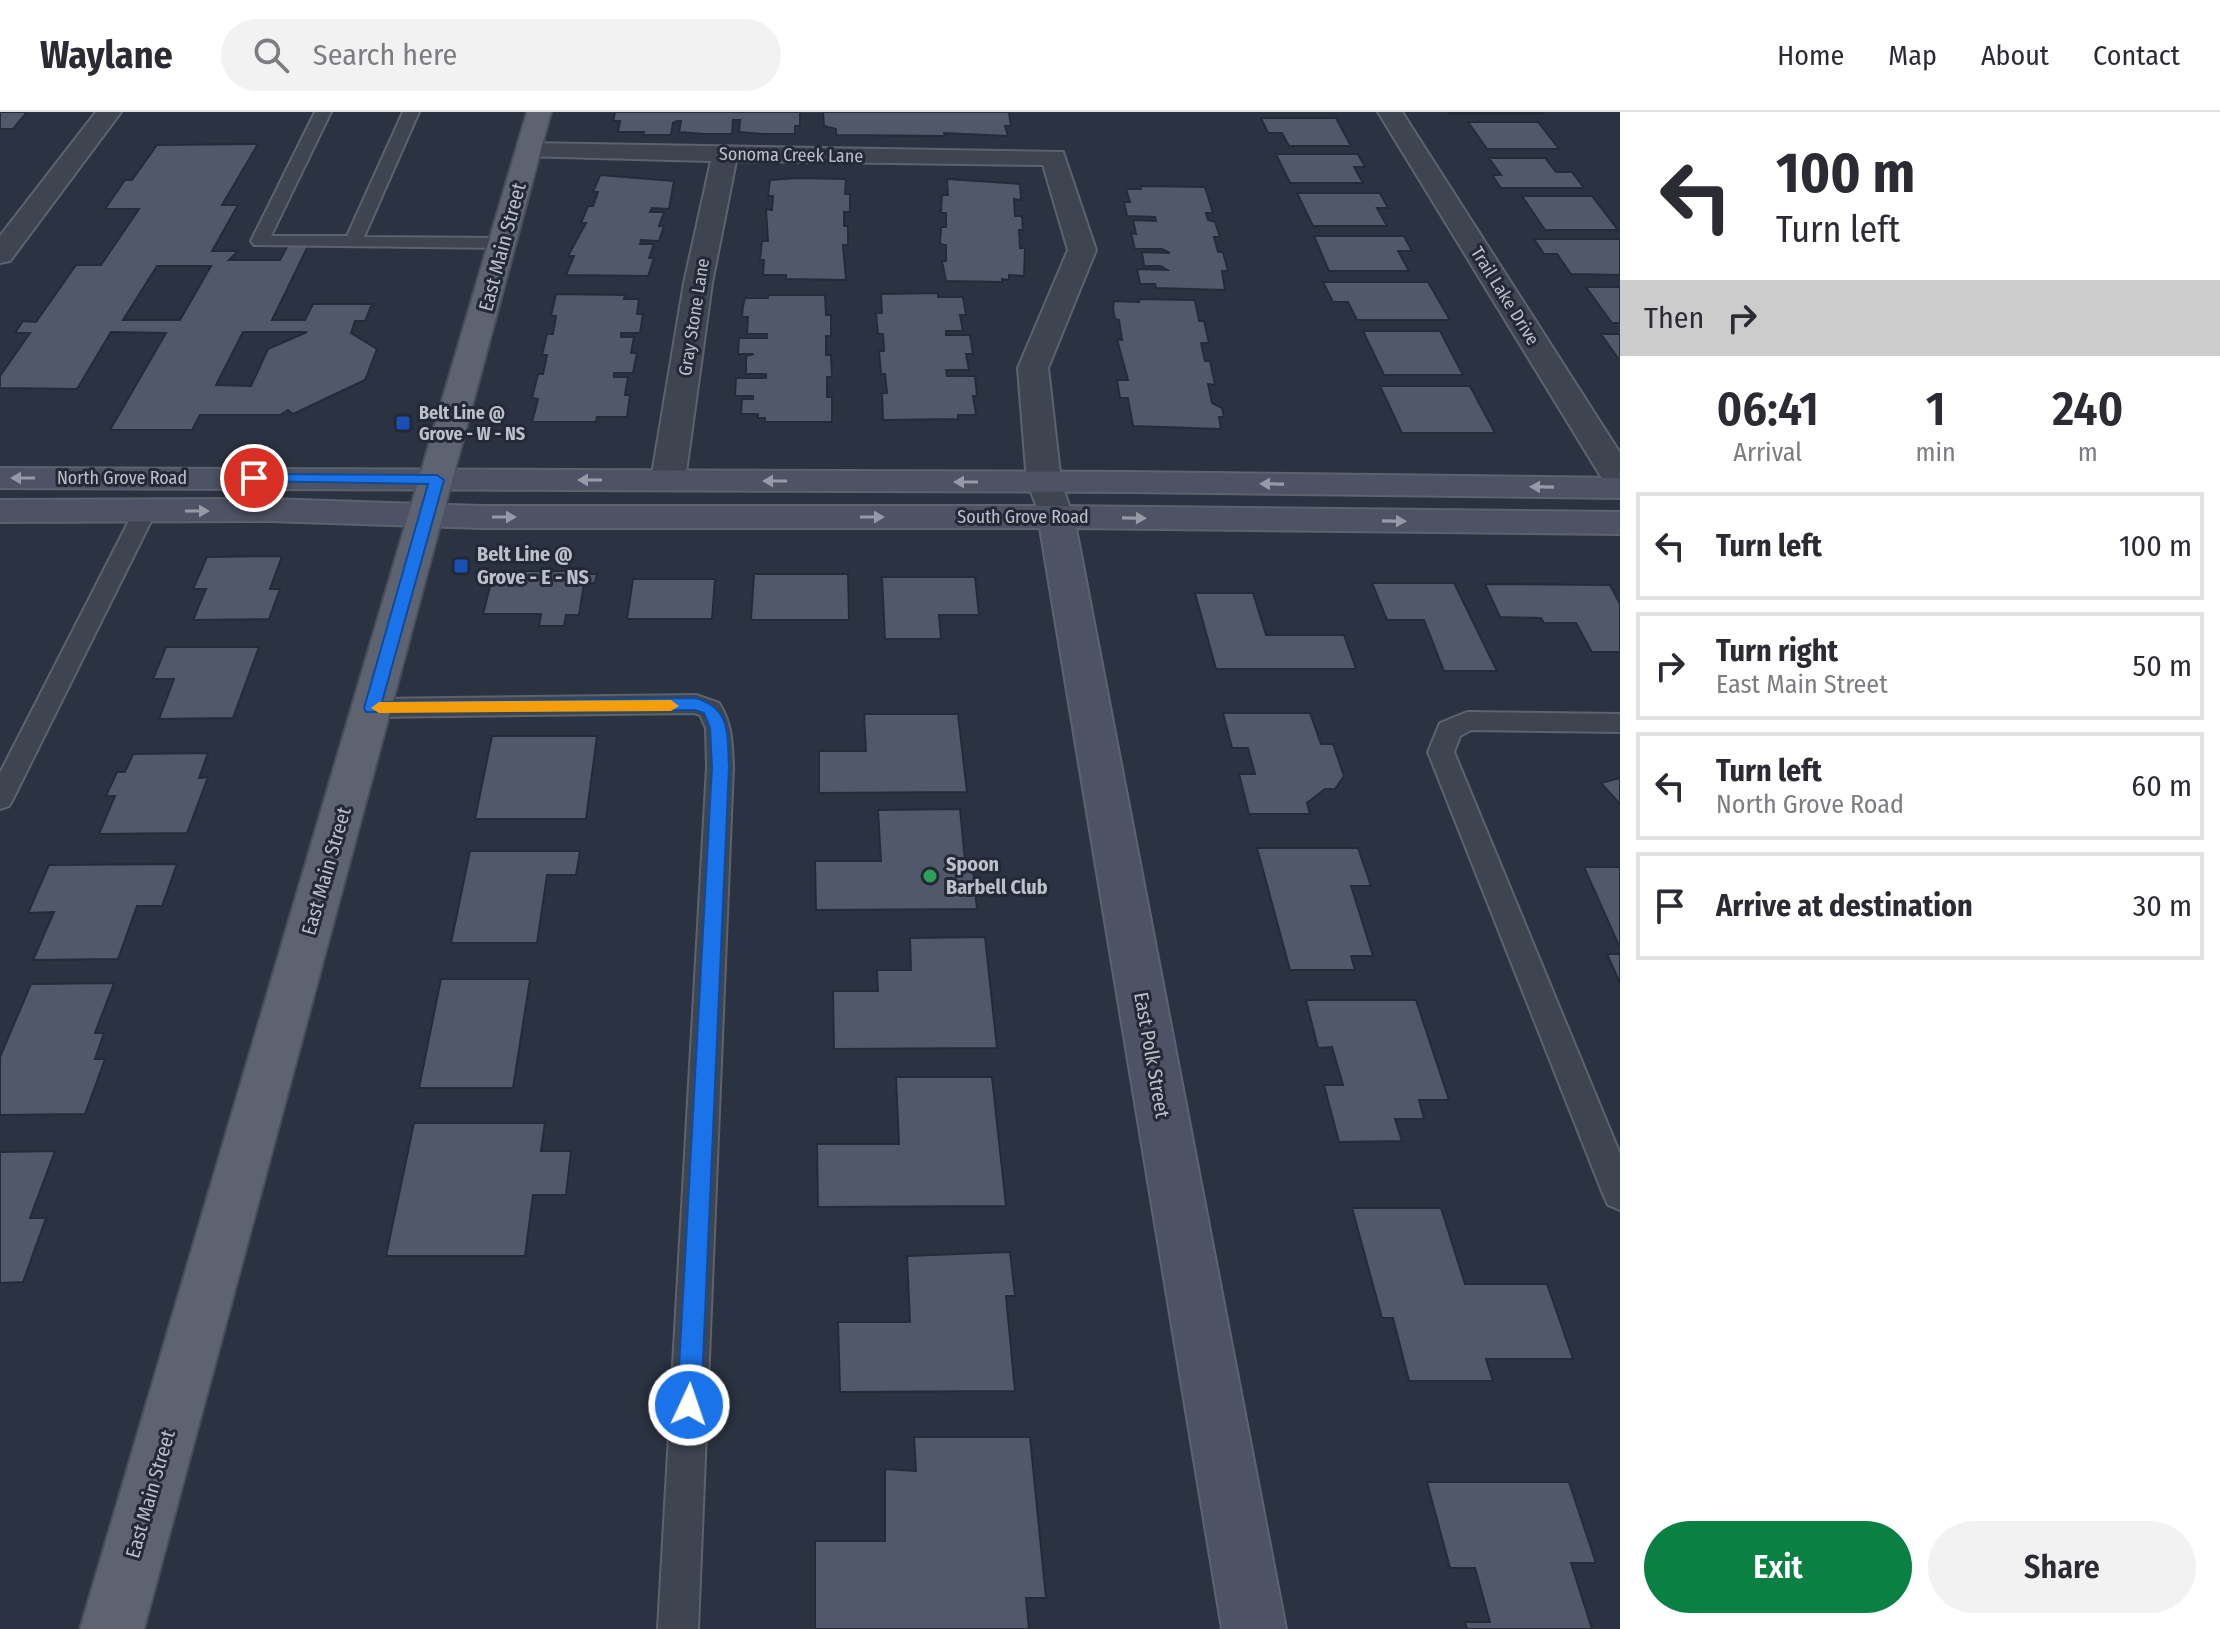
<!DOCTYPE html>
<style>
body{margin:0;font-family:"Fira Sans Condensed",sans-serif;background:#f2f2f3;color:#2b2b33;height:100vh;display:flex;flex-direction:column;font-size:30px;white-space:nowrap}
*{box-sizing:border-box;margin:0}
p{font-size:26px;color:#7c7c81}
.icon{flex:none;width:44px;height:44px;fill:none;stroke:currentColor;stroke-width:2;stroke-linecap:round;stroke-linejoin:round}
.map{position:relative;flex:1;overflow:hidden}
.drawer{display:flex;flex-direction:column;background:#fff;width:600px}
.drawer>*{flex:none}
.top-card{background:#fff;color:#2b2b33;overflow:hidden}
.pin{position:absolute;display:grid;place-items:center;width:68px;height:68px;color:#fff;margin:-34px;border:4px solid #fff;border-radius:50%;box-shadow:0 2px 8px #0007}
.me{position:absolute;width:88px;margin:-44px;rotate:3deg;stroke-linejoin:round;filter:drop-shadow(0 0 6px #0008)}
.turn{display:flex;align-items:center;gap:28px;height:168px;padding:0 24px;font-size:36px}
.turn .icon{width:104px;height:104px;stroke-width:2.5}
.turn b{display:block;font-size:56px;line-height:68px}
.then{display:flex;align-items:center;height:76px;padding:0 24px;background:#0003;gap:16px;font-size:30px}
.eta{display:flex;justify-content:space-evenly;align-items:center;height:136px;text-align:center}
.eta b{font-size:48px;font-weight:600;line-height:56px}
.button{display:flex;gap:16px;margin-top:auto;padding:16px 24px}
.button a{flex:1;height:92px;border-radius:48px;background:#0b8043;color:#fff;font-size:32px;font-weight:600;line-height:92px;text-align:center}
.button a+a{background:#f2f2f3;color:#2b2b33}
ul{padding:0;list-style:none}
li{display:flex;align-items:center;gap:24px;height:108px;margin:0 16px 12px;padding:0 8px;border:4px solid #e1e1e2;border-radius:0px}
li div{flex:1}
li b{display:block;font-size:30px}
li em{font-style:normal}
header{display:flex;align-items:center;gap:48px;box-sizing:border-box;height:112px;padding:0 40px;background:#fff;border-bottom:2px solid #e1e1e2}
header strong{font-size:38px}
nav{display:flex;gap:44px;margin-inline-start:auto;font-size:28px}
.search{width:560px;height:72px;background:#f2f2f3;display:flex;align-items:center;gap:20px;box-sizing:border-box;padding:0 28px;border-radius:44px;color:#7c7c81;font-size:30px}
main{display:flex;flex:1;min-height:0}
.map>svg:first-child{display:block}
</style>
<header>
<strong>Waylane</strong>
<div class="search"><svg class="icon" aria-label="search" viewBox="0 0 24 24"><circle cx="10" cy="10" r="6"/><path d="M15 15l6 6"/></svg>Search here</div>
<nav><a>Home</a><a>Map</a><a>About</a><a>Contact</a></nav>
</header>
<main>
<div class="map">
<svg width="1620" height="1517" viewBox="0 0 1620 1517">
<rect width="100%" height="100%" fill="#2b3241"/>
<!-- building -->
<path fill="#51586a" stroke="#252b39" stroke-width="2" fill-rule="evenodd" d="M0 0H27L13 17H0Z
M615 0H800V14H795V22H763L739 20 740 8H733L732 22H703L679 20 681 9H677L673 11 671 23H643L644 20H618L620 9H613Z
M823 0H1009L1011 14H1005L1008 24 944 21 945 24 836 23V17L824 14Z
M1448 0H1541L1543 2H1449Z
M1261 6H1336L1351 34H1289L1282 21H1268Z
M1468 10H1538L1559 37H1487Z
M258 32 222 93H238L212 139H238L229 148H280L288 133 308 134 272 208H305L313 192H372L365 209H355L351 221 377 237 365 268 293 302 288 298 280 303H200L192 318H110L166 221 111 220 77 277 0 276V264L30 221H15L23 209 36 210 76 153H101L139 97H105L125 68H132L157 33ZM157 154H211L180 208H123ZM243 220H307L268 237 251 274 216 273Z
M1276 42H1358L1365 55H1354L1363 71H1290Z
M1489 46H1545L1556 60H1572L1584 76H1501L1492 63H1501Z
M600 63 674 69 669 97 652 96 650 100H664L659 114H664L659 129 641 128 640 132H654L649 146H654L648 164 566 163 574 144H568L586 111H581L588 94H593L598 80H593Z
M797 66 846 67 845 82H850V100H844V114H848V133H843L846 168 786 167V163H763L764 148H760L762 129H768L766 97 772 98 773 84H768L770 68Z
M947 67 1020 72 1021 88 1014 87 1015 104H1022L1023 118H1019L1020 136H1025L1024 164 1009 163V168L1002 167V170L946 169 942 149H946V133L940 132 941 115H946V101H941L942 83H948Z
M1140 74 1205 75 1213 101H1206L1208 108 1215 110 1220 125H1214L1218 140H1223L1228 159H1222L1225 178 1156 176 1155 172H1140L1137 157 1167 158 1161 154H1144L1142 140 1170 141 1162 137H1135L1131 121 1136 122 1133 108 1156 109 1155 105 1127 104 1124 90H1130L1126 77H1141Z
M1297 81H1380L1388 96H1377L1387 114H1313Z
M1522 84H1592L1618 118H1545Z
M1314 124H1404L1412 139H1398L1409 159H1329Z
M1534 127H1620V163L1571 162 1557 142H1544Z
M1323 170H1428L1450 208H1357L1348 190H1333Z
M1586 175H1620V211H1612Z
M938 181V185H963L966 203H960L963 219H946V223H970L973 242H966L969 258H946L947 264H975L977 284H973L976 303H958V307L883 308 882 281H887L885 262H881L879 239H884L883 222H878L876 201H882L881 182Z
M556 182 625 183 624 187H639L637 202H643L640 221H621V225H634L631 241H637L633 261H614V265H628L625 283H630L627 305H597L596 310H532L538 287 532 286 538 262H543L547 243H542L547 222H553L556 204H551Z
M768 183H825L826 203H831V224H826V243H831L832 265H827V285H832V310H765V306H758V302H741L742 287H753V284H735L736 266H766V262H746V244L754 242H738L739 226H767V222H747L748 205H742L743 194 745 186H768Z
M1139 187 1195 188 1199 209H1204L1209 231H1201L1205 249H1210L1215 273 1208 272 1212 291 1222 296 1224 305H1219L1221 317 1133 314 1128 286H1120L1117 268H1128L1117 227 1122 228 1119 208 1115 207 1113 197 1114 189 1139 190Z
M1363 219H1440L1463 263H1384Z
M1601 222H1620V249Z
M1380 274H1470L1495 321H1402Z
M282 444 270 477H280L269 507 193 508 206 477H193L207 445Z
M494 459H586L585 462H597L595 471H584L579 503H566L564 514H539L541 502H483Z
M754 462H848L849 508H751Z
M882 465H975L979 503H939L941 527H885Z
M633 467H715L712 507H627Z
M1372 471H1454L1497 559H1444L1424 508H1387Z
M1485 472 1610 473 1620 492V540H1592L1576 511H1544L1541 506 1500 505Z
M1195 481H1253L1266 523H1344L1356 557H1216Z
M166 535H259L233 606 159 607 174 567H153Z
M1223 601H1310L1321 632H1333L1344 664 1335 677H1325L1307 691 1310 702H1249L1239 662H1255L1248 636H1232Z
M864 602H958L967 680 819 681V639H866Z
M492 624H597L586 707H475Z
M208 641 199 666 208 665 187 721 99 722 115 684H106L117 660H125L133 642Z
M1620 666V692L1601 671Z
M960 697 965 748H972L977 797 816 798 815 749H881L878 698Z
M1257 736H1358L1371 774H1351L1373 844H1351L1355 858H1290Z
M470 739H580L576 763H547L537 831H451Z
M177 752 162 794H137L118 847 33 848 54 800 28 801 49 753Z
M1584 755H1620V836Z
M985 825 997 936 834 937 833 879H878L877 858H911L910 826Z
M1607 842H1620V871Z
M441 867H530L513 976H419Z
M114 871 95 921H104L95 947H105L85 1002 0 1003V945L31 872Z
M1306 888H1416L1449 988H1419L1424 1007H1395L1402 1029 1339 1030 1324 973H1343L1332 935 1318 936Z
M896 965H992L1006 1094 818 1095 817 1032H899Z
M414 1011H545L541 1039H571L566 1083H533L525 1144H386Z
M55 1039 30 1106H46L23 1170 0 1171V1040Z
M1352 1096H1441L1465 1172H1547L1573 1247H1486L1493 1269H1409L1393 1206H1382Z
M1010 1140 1015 1184H1006L1015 1279 840 1280 838 1210H910L907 1144Z
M914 1325H1030L1046 1486H1026L1029 1517H815V1429H885V1357L916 1359Z
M1427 1370H1569L1596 1451H1571L1592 1517H1467L1465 1510H1490L1475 1456H1450Z"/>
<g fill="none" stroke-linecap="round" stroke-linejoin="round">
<defs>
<path id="lane" d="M315 0H331L271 124H347L403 0H419L364 125 504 126 513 131 504 136 254 133 251 129Z
M145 392 153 394 156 399 13 687 9 694 0 697V661L134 399 137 394Z
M696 583 719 591C732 612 732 630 733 655L698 1517H658L707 655 706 616 700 603 694 601 372 605 363 602 359 596 363 590 372 587Z
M1467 600 1620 602V620L1471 618 1460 624 1454 640 1620 1042V1098L1608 1093 1603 1082 1428 640 1440 611Z"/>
<path id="street" d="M96 0H121L10 149 0 151V124Z
M1378 0H1402L1620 341V378L1608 375 1603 368Z
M529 31 1063 40 1096 138 1048 256 1061 370 1073 405 1068 413 1056 416 1044 413 1027 370 1018 256 1068 138 1043 53 736 49 712 171 685 368 680 375 668 378 656 375 651 368 684 171 711 49 520 44 516 39 520 34Z"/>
<path id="secondary" d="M0 356 1130 360 1620 366V386L1130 380 0 376Z
M269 387 481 394H1056L1620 400V422L1076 416 1286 1517H1222L1040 416H481L269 409 0 410V388Z"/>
<path id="primary" d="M527 0H551L144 1517H80Z"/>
</defs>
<!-- lane casing -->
<use href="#lane" stroke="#5d626f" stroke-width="4"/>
<!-- street casing -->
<use href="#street" stroke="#5d626f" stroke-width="4"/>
<!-- secondary casing -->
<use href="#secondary" stroke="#5d626f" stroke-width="4"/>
<!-- primary casing -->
<use href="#primary" stroke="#484d5b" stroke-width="4"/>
<!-- lane -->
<use href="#lane" fill="#3f4451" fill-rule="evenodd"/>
<!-- street -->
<use href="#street" fill="#3f4451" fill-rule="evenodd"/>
<!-- secondary -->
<use href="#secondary" fill="#4d5364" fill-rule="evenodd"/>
<!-- primary -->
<use href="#primary" fill="#5d6371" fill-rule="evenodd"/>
</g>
<!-- one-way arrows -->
<defs><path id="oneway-solid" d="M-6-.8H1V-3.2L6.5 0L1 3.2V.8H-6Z" transform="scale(2)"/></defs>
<g fill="#959aa7">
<use href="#oneway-solid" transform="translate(23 366) rotate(-180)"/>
<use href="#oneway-solid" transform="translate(590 368) rotate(-180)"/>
<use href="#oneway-solid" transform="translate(775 369) rotate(-180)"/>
<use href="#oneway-solid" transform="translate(966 370) rotate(-180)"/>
<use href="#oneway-solid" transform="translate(1272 372) rotate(-179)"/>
<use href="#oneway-solid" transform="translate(1542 375) rotate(-179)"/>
<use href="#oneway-solid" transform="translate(197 399)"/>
<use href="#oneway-solid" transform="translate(504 405)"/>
<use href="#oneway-solid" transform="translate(872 405)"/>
<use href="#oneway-solid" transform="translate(1134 406) rotate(1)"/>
<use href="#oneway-solid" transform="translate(1394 409) rotate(1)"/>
</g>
<!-- route -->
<path fill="#1a73e8" stroke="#114b97" stroke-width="2" d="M254 362 437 363 444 368 382 590 696 586C732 597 727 623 729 655L701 1293 697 1302 689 1305 680 1302 677 1293 712 655 710 616 704 601 695 598 366 600 364 596 428 372 249 369 247 366Z"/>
<!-- slow -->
<path fill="#f59e0b" d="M671 588 679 594 671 599 379 601 371 596 379 590Z"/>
<!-- markers -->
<g fill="#1a4fb4" stroke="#232937" stroke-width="3">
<rect x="395" y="303" width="16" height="16" rx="4"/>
<rect x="453" y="446" width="16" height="16" rx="4"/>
</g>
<circle fill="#2e9e5b" stroke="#232937" stroke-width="3" cx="930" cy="764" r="8"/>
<g text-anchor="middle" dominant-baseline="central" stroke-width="6" stroke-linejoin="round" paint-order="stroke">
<!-- far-street labels -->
<g font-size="18" fill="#bcc0cb" stroke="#232937">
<text transform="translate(791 43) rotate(1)">Sonoma Creek Lane</text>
<text transform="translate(1505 184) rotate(58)">Trail Lake Drive</text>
<text transform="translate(694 205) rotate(-81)">Gray Stone Lane</text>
<text x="122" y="366">North Grove Road</text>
<text x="1023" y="405">South Grove Road</text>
</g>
<!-- far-poi labels -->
<g font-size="18" font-weight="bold" fill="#bcc0cb" stroke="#232937" text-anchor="start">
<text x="419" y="301">Belt Line @<tspan x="419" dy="21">Grove - W - NS</tspan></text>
</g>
<!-- street labels -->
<g font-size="20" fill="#bcc0cb" stroke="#232937">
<text transform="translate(502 135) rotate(-75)">East Main Street</text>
<text transform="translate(326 759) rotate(-74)">East Main Street</text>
<text transform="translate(1152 943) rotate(80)">East Polk Street</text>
<text transform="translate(150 1382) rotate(-74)">East Main Street</text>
</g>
<!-- poi labels -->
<g font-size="20" font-weight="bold" fill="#bcc0cb" stroke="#232937" text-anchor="start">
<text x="477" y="442">Belt Line @<tspan x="477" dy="23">Grove - E - NS</tspan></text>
<text x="946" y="752">Spoon<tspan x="946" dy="23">Barbell Club</tspan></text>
</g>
</g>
</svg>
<div class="pin" style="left:254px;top:366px;background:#d93025"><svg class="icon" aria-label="arrive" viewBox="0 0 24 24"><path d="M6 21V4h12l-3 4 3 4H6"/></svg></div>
<svg class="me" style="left:689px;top:1293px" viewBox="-20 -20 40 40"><circle r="17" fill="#1a73e8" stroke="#fff" stroke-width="3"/><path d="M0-11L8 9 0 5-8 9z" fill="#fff"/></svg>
</div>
<section class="drawer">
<div class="top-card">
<div class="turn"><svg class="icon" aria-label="left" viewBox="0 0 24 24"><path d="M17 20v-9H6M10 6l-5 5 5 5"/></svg><div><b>100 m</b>Turn left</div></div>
<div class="then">Then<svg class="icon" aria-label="right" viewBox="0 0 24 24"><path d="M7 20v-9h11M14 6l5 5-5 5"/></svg></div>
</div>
<div class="eta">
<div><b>06:41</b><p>Arrival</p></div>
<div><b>1</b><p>min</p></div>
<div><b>240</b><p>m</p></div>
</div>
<ul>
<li><svg class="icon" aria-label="left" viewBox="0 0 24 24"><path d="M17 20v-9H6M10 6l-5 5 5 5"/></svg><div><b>Turn left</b></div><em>100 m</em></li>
<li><svg class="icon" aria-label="right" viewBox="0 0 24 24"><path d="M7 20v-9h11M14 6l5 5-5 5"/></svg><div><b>Turn right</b><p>East Main Street</p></div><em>50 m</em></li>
<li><svg class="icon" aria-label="left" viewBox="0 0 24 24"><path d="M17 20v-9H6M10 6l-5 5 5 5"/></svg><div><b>Turn left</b><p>North Grove Road</p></div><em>60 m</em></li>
<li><svg class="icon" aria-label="arrive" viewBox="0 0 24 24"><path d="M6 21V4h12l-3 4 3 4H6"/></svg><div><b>Arrive at destination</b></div><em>30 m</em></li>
</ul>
<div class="button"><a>Exit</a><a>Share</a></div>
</section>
</main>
